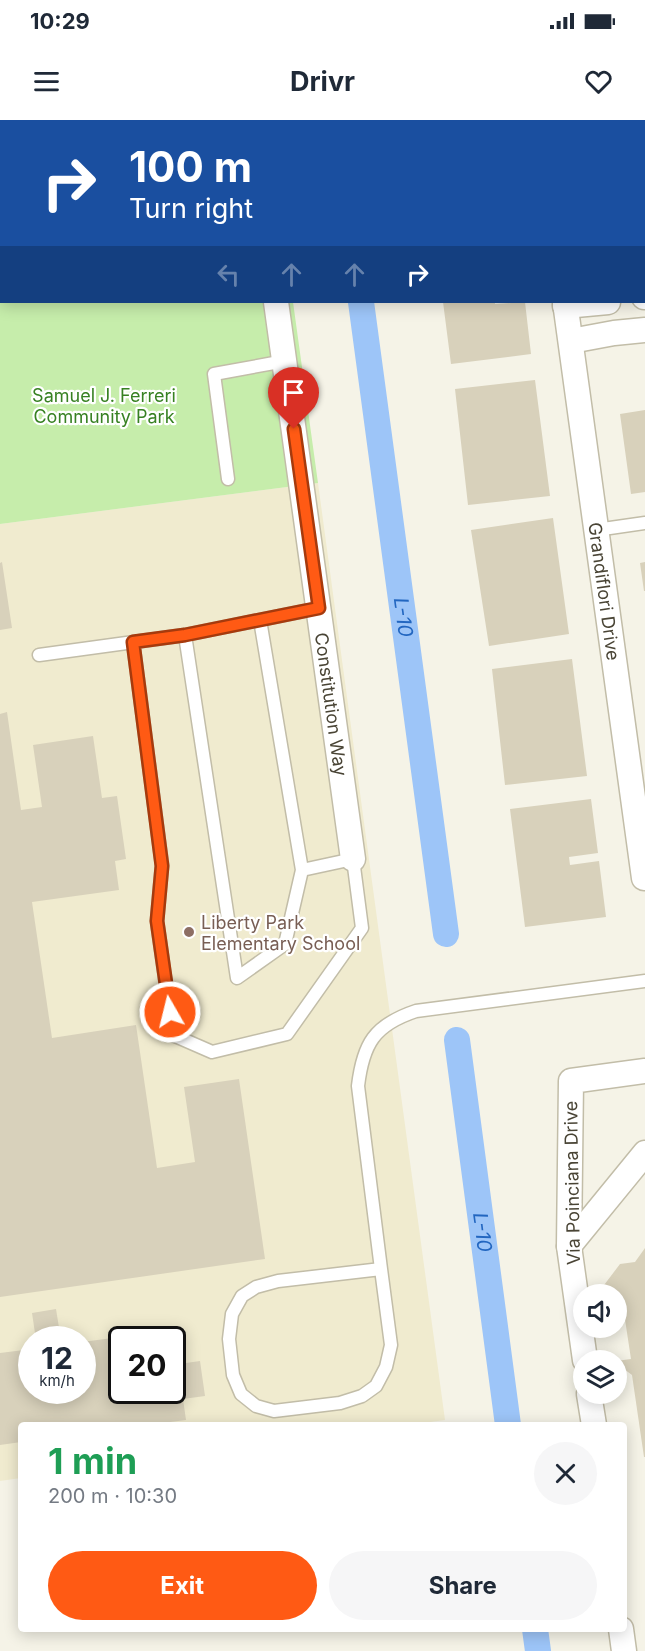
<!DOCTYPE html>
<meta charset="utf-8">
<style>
body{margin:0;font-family:Inter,sans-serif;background:#f6f6f7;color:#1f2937;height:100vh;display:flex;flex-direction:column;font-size:22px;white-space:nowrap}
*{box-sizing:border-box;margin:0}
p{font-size:20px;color:#747a83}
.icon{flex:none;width:33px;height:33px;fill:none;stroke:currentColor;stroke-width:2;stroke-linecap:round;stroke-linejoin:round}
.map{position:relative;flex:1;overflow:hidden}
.side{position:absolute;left:18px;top:1302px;width:609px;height:210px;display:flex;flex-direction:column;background:#fff;border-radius:6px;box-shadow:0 3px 15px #0003}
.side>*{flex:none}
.hud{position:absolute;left:0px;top:0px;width:645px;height:183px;box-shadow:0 3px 15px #0003;background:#1a4fa0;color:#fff;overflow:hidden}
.fabs{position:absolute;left:573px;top:1164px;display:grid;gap:12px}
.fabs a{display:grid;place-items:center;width:54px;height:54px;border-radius:50%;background:#fff;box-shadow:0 3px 15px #0003;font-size:30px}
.speed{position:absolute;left:18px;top:1206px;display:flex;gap:12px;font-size:30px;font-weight:700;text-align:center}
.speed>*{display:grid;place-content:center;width:78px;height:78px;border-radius:50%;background:#fff;box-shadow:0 3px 15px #0003;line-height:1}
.speed small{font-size:15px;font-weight:400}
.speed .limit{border:3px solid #111;border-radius:9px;background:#fff;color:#111}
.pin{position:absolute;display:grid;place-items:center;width:51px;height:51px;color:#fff;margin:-62px -26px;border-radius:50% 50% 50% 0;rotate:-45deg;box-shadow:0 0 6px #0007}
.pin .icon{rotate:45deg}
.me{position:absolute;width:66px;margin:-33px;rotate:352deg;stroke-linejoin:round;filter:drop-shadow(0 0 4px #0008)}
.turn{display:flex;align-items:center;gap:21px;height:126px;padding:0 30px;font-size:27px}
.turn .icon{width:78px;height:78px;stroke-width:2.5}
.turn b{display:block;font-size:42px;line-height:51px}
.lanes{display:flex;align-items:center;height:57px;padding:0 30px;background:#0003;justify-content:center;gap:30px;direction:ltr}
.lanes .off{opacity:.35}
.round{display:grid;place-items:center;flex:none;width:63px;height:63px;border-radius:32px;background:#f6f6f7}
.overview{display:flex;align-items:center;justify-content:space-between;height:102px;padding:0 30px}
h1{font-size:36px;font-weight:700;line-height:45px;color:#1e9e55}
.button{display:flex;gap:12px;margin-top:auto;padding:12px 30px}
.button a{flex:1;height:69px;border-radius:36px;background:#ff5a14;color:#fff;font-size:24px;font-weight:700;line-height:69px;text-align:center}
.button a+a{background:#f6f6f7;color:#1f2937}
.status{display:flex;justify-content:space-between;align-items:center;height:42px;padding:0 30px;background:#fff;direction:ltr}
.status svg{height:16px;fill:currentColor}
header{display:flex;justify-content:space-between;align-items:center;height:78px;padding:0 30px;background:#fff;font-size:27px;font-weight:700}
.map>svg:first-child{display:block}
</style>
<div class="status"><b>10:29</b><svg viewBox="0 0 49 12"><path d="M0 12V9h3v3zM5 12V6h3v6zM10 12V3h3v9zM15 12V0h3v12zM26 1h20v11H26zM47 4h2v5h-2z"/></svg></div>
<header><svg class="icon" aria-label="menu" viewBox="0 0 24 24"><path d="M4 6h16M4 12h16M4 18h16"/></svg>Drivr<svg class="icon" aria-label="heart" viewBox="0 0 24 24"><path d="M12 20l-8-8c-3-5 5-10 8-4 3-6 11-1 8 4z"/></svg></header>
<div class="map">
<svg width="645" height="1531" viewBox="0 0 645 1531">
<rect width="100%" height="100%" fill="#f5f3e7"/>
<!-- education -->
<path fill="#f0ebcf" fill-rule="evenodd" d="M318 363 445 1300 408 1305H21V1358L0 1361V404ZM32 1220H82V1270H32ZM122 1220H172V1270H122Z"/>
<!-- green -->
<path fill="#c6edab" d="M0 0H267L268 1 2 2V182H293L318 363 0 404Z"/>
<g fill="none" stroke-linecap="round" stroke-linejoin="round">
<!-- canal -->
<g stroke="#9dc5f8" stroke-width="26">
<path d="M337 0V2"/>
<path id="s1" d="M361 182 446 814"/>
<path id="s2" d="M457 920 508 1305"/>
<path d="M535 1509 538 1531"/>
</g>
</g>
<!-- building -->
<path fill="#d8d1bb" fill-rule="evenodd" d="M443 182H495V184L525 182 531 234 451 244Z
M535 260 550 376 468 385 455 269Z
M645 290V372L631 374 620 294Z
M553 398 569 514 489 526 471 410Z
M2 442 12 508 0 510V443Z
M645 442V471H644L640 443Z
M572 539 587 656 505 665 492 549Z
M7 592 21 690 42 687 33 625 93 616 102 678 117 676 126 739 115 741 119 770 32 782 52 918 136 905 157 1048 195 1042 184 967 239 959 265 1139 0 1177V594Z
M591 679 598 733 569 737 570 745 599 741 606 797 525 807 510 689Z
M645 1128V1337H644L632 1255 616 1243V1241L631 1239 624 1193 616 1187V1174L598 1173 620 1144 635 1142Z
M56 1189 61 1220H36L32 1193Z
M174 1210 179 1244 200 1241 205 1276 183 1279 186 1300 147 1305H21V1322L0 1325V1233L32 1229V1270H82V1222ZM122 1220H172V1270H122Z"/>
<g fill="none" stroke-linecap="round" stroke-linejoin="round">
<defs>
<path id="service" d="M644 18H645
M228 359 214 254 285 241
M596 410 645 403
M260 500 302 750
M133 522 162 745 157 801 173 915 212 932 287 914 362 808 353 739 302 750 285 824 237 858 185 515 319 488
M39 535 185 515
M381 1149 278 1161 256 1167 242 1176 232 1194 229 1219 233 1255 241 1274 256 1286 274 1291 340 1283 362 1276 376 1266 386 1247 391 1225 381 1149 358 966C363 924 374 905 416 891L645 861"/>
<g id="minor">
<path d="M251 0 252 2"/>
<path d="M540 0V2"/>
<path d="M644 160 645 159"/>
<path d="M644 177H645"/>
<path id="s3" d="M276 182 353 739"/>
<path id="s4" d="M565 182 644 758"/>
<path d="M565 186 608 182"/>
<path d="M571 221 614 213 645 210"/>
<path d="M569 1126 645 1033"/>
<path d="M585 1240 569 1126 571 961 645 951"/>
<path d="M589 1274 594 1305"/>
<path d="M621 1509 624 1531"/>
</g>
</defs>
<!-- service casing -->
<use href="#service" stroke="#c2bda8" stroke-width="15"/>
<!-- minor casing -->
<use href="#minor" stroke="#c2bda8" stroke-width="27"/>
<!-- service -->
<use href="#service" stroke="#fff" stroke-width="12"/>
<!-- minor -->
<use href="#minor" stroke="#fff" stroke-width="24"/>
</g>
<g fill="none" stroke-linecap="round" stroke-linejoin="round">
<defs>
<path id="route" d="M170 892 157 801 162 746 133 522 185 515 319 488 294 309"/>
</defs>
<!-- route casing -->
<use href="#route" stroke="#a63a0d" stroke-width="15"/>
<!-- route -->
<use href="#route" stroke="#ff5a14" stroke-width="10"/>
</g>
<!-- markers -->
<circle fill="#8d6e63" stroke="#fff" stroke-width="2" cx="189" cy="812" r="6"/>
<g text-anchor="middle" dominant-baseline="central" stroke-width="4.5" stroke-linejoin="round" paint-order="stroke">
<!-- park labels -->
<g font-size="18" fill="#378122" stroke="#fff">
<text x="104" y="275">Samuel J. Ferreri<tspan x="104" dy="21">Community Park</tspan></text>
</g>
<!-- street labels -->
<g font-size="18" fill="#494435" stroke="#fff">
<text stroke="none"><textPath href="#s4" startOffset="292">Grandiflori Drive</textPath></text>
<text stroke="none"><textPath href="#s3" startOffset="406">Constitution Way</textPath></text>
<text transform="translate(572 1063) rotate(-91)">Via Poinciana Drive</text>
</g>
<!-- education labels -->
<g font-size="18" fill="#785e54" stroke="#fff" text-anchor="start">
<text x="201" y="802">Liberty Park<tspan x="201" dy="21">Elementary School</tspan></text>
</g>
<!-- water labels -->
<g font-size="20" font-style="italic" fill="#2266c0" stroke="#fff">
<text stroke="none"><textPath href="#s1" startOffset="318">L-10</textPath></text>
<text stroke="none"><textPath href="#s2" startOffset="194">L-10</textPath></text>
</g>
</g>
</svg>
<div class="fabs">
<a><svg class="icon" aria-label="sound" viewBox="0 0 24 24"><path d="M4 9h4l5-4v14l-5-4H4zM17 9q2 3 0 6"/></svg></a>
<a><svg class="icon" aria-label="layers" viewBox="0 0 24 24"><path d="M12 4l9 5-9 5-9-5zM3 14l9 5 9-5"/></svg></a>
</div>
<div class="speed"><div>12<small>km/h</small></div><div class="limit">20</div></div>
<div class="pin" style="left:294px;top:309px;background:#d93025"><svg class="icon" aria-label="arrive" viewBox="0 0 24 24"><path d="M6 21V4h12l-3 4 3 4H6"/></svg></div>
<svg class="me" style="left:170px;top:892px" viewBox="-20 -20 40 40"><circle r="17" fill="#ff5a14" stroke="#fff" stroke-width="3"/><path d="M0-11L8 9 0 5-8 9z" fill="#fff"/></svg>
<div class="hud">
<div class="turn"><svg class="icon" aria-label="right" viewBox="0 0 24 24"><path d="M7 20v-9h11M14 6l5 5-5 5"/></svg><div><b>100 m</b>Turn right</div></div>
<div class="lanes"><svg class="icon off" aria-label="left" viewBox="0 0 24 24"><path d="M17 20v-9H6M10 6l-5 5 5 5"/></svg><svg class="icon off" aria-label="ahead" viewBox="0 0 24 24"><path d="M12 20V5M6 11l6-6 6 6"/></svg><svg class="icon off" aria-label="ahead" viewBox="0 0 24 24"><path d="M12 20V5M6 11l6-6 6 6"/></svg><svg class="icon" aria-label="right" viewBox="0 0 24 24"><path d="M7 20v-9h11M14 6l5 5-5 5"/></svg></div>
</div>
<section class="side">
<div class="overview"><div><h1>1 min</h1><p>200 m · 10:30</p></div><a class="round"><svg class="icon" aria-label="close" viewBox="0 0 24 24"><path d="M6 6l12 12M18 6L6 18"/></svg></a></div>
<div class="button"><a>Exit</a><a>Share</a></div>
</section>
</div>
